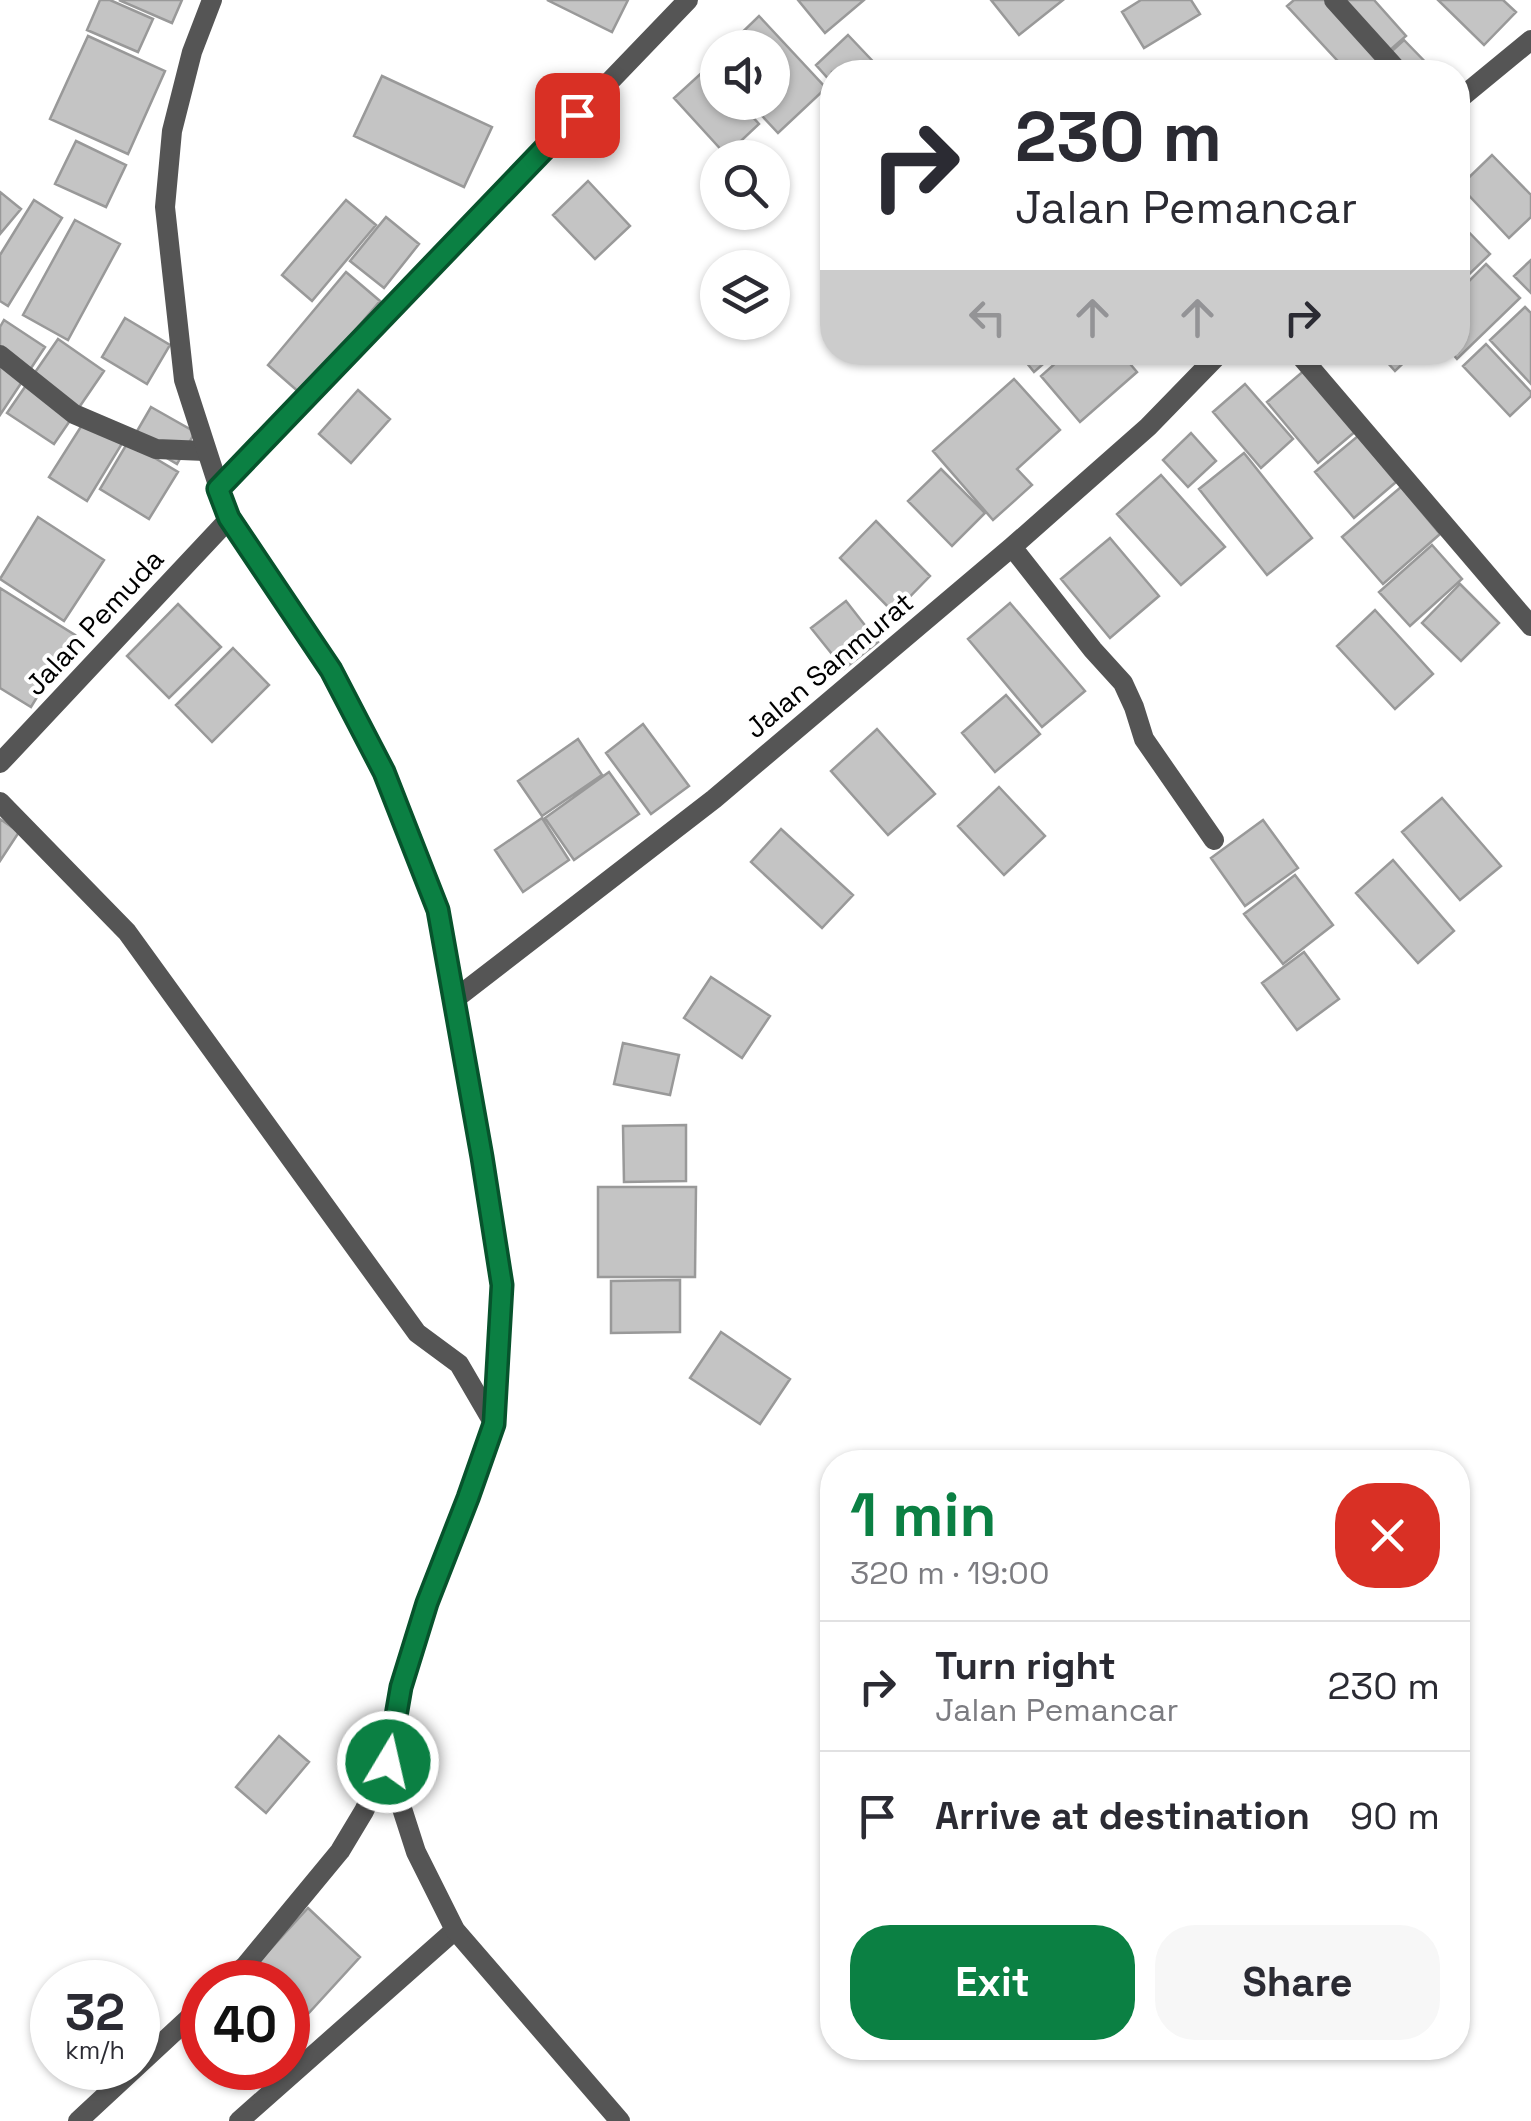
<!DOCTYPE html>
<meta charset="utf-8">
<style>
body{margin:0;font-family:"Space Grotesk",sans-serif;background:#f7f7f7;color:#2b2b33;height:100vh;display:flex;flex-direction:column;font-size:38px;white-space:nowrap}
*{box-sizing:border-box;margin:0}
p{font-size:32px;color:#7c7c81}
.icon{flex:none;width:55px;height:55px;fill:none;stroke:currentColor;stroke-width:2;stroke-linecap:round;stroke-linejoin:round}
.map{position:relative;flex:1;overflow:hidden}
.details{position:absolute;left:820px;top:1450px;width:650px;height:610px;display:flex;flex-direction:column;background:#fff;border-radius:40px;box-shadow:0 2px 8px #0004}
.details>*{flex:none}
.top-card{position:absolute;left:820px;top:60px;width:650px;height:305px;border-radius:40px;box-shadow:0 2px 8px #0004;background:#fff;color:#2b2b33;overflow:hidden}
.controls{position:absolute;left:700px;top:30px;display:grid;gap:20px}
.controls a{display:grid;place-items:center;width:90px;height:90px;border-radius:50%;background:#fff;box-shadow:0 2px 8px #0004;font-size:50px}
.speed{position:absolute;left:30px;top:1960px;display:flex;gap:20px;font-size:50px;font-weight:700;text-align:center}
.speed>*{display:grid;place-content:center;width:130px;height:130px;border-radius:50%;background:#fff;box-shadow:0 2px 8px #0004;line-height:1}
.speed small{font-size:25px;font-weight:400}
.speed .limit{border:15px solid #d22;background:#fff;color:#111}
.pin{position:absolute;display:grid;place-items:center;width:85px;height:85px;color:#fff;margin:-42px;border-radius:20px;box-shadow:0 5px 15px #0006}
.me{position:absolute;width:110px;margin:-55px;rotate:9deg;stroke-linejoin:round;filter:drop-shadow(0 0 8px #0008)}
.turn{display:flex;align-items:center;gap:35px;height:210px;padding:0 30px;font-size:45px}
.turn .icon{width:130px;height:130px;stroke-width:2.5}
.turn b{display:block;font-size:70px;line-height:85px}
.lanes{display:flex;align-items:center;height:95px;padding:0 30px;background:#0003;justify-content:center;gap:50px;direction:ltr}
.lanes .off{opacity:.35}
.round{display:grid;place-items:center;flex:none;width:105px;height:105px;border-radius:40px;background:#f7f7f7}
.summary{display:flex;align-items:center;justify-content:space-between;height:170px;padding:0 30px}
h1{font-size:60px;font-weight:700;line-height:75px;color:#0b8043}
.button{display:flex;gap:20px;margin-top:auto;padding:20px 30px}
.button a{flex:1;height:115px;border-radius:40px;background:#0b8043;color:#fff;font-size:40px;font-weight:700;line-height:115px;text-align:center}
.button a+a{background:#f7f7f7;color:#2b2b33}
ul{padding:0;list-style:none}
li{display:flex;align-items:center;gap:30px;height:130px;padding:0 30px;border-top:2px solid #e1e1e2}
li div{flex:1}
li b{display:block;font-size:38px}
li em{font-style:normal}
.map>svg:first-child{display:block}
</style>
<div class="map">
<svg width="1531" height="2121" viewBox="0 0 1531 2121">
<rect width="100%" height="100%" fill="#fff"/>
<!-- building -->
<path fill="#c4c4c4" stroke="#999" stroke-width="2.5" d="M100 0H110L153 19 138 52 87 30Z
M119 0H182L172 23Z
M547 0H628L612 32Z
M798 0H864L825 33Z
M991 0H1063L1019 35Z
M1141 0H1191L1200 14 1144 48 1122 12Z
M1294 0H1374L1406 36 1365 72H1348L1287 6Z
M1438 0H1503L1516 12 1484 45Z
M759 16 826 88 778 133 749 102H772V48H726Z
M848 35 883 72H832V83L816 65Z
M88 36 165 71 128 154 50 119Z
M1404 40 1435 72H1369Z
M707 68 718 79V102H739L759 124 726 155 674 98Z
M382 76 492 127 464 187 354 136Z
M76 141 126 165 106 207 55 184Z
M1492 155 1531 195V217L1509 238 1460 186Z
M588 181 630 226 595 259 553 215Z
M0 192 21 209 0 234Z
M34 200 62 218 8 306 0 301V255Z
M346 200 376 225 312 301 282 275Z
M386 217 419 244 384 288 350 261Z
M75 220 120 244 68 340 23 315Z
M1458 221 1490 254 1458 285Z
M1531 260V293L1514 276Z
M1486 264 1520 298 1457 359 1451 352H1458V292Z
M346 272 380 301 301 394 268 365Z
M1525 307 1531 313V384L1490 340Z
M125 318 170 345 147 384 102 357Z
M4 320 45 347 0 415V327Z
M58 339 104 371 54 444 7 413Z
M1486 344 1531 392V396L1510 416 1463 366Z
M1018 352H1057L1034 372Z
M1068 352H1120L1137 372 1080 422 1041 376Z
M1378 352H1415L1395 371Z
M1306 369 1357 430 1318 463 1267 402Z
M1014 379 1060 430 1017 469 1032 485 993 520 933 451Z
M1245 384 1293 439 1261 468 1213 412Z
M358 390 390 419 351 463 319 434Z
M151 407 195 432 177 464 133 438Z
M89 414 126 437 87 501 49 477Z
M1191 433 1216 461 1188 487 1163 460Z
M1358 436 1396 482 1354 518 1315 472Z
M128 442 178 472 149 519 100 489Z
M1244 453 1312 538 1267 575 1199 489Z
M941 469 985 513 952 546 908 501Z
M1161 475 1225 547 1181 585 1117 514Z
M1401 487 1440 534 1383 584 1342 537Z
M38 517 104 560 64 621 0 579Z
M876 521 930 576 894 613 840 558Z
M1110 538 1159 596 1110 638 1061 579Z
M1432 545 1462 579 1410 626 1379 592Z
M1460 584 1499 623 1461 661 1422 623Z
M0 588 75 635 31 707 0 688Z
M846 601 878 642 844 669 811 628Z
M1010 603 1085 691 1042 727 968 639Z
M178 604 221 647 169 698 127 656Z
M1375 610 1433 674 1395 709 1337 646Z
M233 648 269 685 212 742 176 705Z
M1006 695 1040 734 995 772 962 733Z
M643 724 689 786 651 814 606 753Z
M877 729 935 794 888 835 831 771Z
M578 739 602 775 542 816 518 781Z
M609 772 639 814 574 860 545 818Z
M999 787 1045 836 1004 875 958 826Z
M1442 798 1501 866 1460 900 1402 832Z
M542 818 569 860 523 892 495 850Z
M0 819 19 832 0 861Z
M1263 820 1298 868 1245 906 1211 858Z
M781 829 853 895 822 928 751 862Z
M1393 860 1454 931 1418 963 1356 893Z
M1295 875 1333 925 1283 964 1244 914Z
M1304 952 1339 999 1297 1030 1262 983Z
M711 977 770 1016 742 1058 684 1018Z
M623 1043 679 1055 670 1095 614 1084Z
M686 1125V1181L624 1182 623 1126Z
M598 1187H696L695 1277H598Z
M680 1280V1332L611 1333V1281Z
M721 1332 790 1379 760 1424 690 1378Z
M279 1736 309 1762 266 1813 236 1787Z
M308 1908 360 1957 307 2015 288 1997V1982H272L255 1966Z"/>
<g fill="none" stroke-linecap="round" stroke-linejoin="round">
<!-- minor -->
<path stroke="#555" stroke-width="20" d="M1334 0 1399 72
M1458 100 1531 40
M1297 352 1531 626
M0 355 74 414 156 449 206 451
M218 489 688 0
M1012 547 1093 650 1123 683 1134 707 1144 739 1214 840
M0 763 229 519
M0 802 127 932 417 1333 459 1364 494 1424
M455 999 714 799 1012 547 1148 427 1221 352
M227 1982 245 1966 340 1851 364 1811 387 1762
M78 2121 202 2006
M239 2121 455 1930"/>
<!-- tertiary -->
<path stroke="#555" stroke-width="20" d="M212 0 192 52 172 131 165 207 184 380 229 519 331 671 384 772 438 910 483 1157 502 1285 494 1424 469 1498 427 1603 401 1687 387 1762 416 1852 455 1930 620 2121"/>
</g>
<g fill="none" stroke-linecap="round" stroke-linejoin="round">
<defs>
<path id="route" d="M388 1762 401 1687 427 1603 468 1498 494 1424 502 1285 482 1157 438 910 384 772 331 670 229 518 218 489 577 115"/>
</defs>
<!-- route casing -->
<use href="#route" stroke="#07532c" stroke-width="25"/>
<!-- route -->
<use href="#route" stroke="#0b8043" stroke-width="18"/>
</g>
<g text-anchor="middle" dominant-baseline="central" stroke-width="8" stroke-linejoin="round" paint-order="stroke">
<!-- street labels -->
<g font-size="28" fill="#000" stroke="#fff">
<text transform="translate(94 622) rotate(-47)">Jalan Pemuda</text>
<text transform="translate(829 665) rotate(-40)">Jalan Sanmurat</text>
</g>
</g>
</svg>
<div class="controls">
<a><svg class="icon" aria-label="sound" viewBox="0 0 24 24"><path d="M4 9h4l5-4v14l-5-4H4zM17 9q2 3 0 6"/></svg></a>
<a><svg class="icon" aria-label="search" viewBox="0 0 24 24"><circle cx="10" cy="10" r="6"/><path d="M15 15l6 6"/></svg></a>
<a><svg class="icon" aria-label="layers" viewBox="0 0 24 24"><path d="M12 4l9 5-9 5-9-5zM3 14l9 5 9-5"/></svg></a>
</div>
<div class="speed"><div>32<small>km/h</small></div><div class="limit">40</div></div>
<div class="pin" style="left:577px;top:115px;background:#d93025"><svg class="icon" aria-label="arrive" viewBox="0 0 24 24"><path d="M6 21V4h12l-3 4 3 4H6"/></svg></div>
<svg class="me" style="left:388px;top:1762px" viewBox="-20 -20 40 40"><circle r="17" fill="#0b8043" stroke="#fff" stroke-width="3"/><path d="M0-11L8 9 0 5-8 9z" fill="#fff"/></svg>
<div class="top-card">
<div class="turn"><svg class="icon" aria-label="right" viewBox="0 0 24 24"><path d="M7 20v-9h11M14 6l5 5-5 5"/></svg><div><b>230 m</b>Jalan Pemancar</div></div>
<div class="lanes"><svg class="icon off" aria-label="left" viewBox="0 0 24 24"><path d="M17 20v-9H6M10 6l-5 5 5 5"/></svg><svg class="icon off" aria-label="ahead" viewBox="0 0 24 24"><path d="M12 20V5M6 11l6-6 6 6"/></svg><svg class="icon off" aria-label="ahead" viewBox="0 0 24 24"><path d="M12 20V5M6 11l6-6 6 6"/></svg><svg class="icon" aria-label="right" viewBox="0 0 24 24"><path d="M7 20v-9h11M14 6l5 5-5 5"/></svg></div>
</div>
<section class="details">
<div class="summary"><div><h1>1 min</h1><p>320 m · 19:00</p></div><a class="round" style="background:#d93025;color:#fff"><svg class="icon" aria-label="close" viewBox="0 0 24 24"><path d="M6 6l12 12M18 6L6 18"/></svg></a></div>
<ul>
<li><svg class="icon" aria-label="right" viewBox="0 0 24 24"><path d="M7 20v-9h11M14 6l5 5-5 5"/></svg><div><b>Turn right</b><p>Jalan Pemancar</p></div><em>230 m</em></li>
<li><svg class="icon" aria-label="arrive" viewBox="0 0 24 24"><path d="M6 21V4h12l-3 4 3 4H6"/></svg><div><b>Arrive at destination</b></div><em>90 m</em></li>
</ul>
<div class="button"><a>Exit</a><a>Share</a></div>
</section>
</div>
